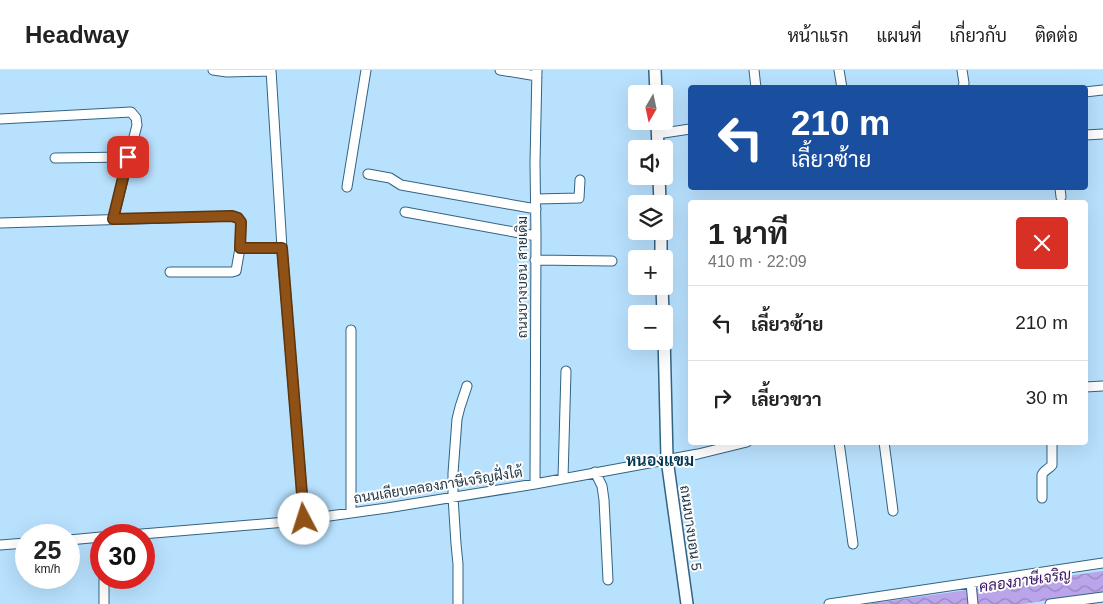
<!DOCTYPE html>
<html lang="th">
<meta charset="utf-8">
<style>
body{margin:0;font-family:Arial,Sarabun,sans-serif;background:#f6f6f6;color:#222;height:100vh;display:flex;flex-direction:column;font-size:19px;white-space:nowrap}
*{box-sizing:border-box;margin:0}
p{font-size:16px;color:#767676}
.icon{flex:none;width:28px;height:28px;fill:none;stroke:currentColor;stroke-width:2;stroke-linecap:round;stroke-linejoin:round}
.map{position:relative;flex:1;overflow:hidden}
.sheet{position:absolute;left:688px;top:130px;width:400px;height:245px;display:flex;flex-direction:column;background:#fff;border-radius:5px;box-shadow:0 5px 20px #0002}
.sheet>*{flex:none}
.guide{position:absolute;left:688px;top:15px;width:400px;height:105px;border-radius:5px;box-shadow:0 5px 20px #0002;background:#1a4fa0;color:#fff;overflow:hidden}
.needle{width:32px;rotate:189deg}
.controls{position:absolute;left:628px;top:15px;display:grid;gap:10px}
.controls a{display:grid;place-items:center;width:45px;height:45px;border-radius:5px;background:#fff;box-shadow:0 5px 20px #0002;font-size:25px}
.speed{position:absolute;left:15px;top:454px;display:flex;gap:10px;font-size:25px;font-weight:700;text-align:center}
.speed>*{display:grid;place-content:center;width:65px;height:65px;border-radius:50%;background:#fff;box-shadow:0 5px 20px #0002;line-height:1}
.speed small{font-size:12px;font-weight:400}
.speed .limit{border:8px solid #d22;background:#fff;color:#111}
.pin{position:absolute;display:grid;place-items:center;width:42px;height:42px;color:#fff;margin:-21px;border-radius:10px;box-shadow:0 2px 8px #0006}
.me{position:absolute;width:55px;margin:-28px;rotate:355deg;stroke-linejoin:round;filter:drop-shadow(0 0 4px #0008)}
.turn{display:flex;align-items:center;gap:18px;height:105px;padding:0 20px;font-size:22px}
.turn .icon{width:65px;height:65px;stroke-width:2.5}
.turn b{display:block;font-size:35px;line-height:42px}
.round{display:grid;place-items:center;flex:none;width:52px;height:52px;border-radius:5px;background:#f6f6f6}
.summary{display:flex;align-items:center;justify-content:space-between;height:85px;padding:0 20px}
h1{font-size:30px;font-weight:700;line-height:38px}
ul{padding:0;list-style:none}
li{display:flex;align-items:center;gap:15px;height:75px;padding:0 20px;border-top:1px solid #e0e0e0}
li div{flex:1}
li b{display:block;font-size:19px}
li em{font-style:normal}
header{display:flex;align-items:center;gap:30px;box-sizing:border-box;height:70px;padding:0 25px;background:#fff;border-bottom:1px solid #e0e0e0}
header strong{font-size:24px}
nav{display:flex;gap:28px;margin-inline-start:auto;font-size:18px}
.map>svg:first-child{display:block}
</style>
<header>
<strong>Headway</strong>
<nav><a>หน้าแรก</a><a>แผนที่</a><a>เกี่ยวกับ</a><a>ติดต่อ</a></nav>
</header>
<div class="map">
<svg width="1103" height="534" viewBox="0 0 1103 534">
<defs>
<pattern id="water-waves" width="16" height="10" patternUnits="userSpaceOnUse" patternTransform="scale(1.25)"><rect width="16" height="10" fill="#baa4ea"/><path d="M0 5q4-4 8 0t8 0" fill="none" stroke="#9787bf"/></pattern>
</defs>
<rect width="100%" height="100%" fill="#b8e1fe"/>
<!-- water -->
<path fill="url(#water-waves)" d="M1103 501V522L1023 534H867Z"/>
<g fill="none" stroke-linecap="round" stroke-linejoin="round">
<defs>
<path id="minor" d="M213 0 227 2 271 1
M271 0 282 178 304 449
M500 0 537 6
M754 0 756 18
M839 0 842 18
M962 0 964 13 963 18
M1085 22 1103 20
M0 49 131 42 136 48 137 55 113 149
M657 64 690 59
M1085 65 1103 64
M55 88 129 87
M368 104 390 108 401 115 536 139
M347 117 366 0
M1060 118 1061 127
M536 129 579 128 580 110
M405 142 536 166
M0 153 232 146 238 148 241 152 240 178H282
M535 190 612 191
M170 202H232L236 201 240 178
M1085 317 1103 316
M839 372 853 474
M884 372 893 441
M595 402 602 416 604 430 608 510
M563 408 566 301
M535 414 536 166 535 93 537 0
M1042 428V405C1044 400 1049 399 1052 395V372
M351 443V260
M130 465 286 452 387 438 535 414 698 384 747 372
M69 470 101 467
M0 475 26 473
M104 508V534
M971 513 973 534
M458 534V494L456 474 453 427V403L457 349 460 337 467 316
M829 534 1103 493
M1050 534 1103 527"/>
<path id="major" d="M655 0 656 24
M657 51 658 79
M659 106 660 134
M661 161V189
M662 216 663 244
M664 265 667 389 687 534"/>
</defs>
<!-- minor casing -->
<use href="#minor" stroke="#336482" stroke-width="11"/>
<!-- major casing -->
<use href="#major" stroke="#336482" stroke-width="14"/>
<!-- minor -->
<use href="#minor" stroke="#fff" stroke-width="9"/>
<!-- major -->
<use href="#major" stroke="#fff" stroke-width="11"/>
</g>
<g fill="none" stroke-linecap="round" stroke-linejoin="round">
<defs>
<path id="route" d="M128 87 113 149 232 146 238 148 241 152 240 178H282L304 449"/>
</defs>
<!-- route casing -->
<use href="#route" stroke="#5d350e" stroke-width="12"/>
<!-- route -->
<use href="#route" stroke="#8f5115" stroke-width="9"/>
</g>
<g text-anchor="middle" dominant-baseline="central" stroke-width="4" stroke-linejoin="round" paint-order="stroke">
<!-- street labels -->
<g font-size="14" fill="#233846" stroke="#fcfcfc">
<text transform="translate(522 207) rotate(-90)">ถนนบางบอน สายเดิม</text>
<text transform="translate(438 415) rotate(-9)">ถนนเลียบคลองภาษีเจริญฝั่งใต้</text>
<text transform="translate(691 458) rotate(82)">ถนนบางบอน 5</text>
</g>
<!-- water labels -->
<g font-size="15" font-style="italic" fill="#371263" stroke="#fcfcfc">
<text transform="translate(1025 510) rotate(-8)">คลองภาษีเจริญ</text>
</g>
<!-- quarter labels -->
<g font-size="16" font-weight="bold" fill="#003754" stroke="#fcfcfc">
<text x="660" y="390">หนองแขม</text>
</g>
</g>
</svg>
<div class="controls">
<a><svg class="needle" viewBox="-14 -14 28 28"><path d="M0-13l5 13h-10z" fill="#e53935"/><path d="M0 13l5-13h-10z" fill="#767676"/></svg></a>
<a><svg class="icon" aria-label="sound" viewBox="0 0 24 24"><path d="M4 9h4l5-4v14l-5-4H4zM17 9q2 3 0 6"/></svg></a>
<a><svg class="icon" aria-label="layers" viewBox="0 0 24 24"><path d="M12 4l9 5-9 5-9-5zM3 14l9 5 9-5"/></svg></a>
<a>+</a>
<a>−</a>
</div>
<div class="speed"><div>25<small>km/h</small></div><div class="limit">30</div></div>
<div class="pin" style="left:128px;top:87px;background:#d93025"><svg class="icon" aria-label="arrive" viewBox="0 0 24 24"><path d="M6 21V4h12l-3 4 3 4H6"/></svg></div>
<svg class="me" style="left:304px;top:449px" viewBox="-20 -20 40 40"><circle r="19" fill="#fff"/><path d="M0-13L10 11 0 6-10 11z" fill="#8f5115"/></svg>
<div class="guide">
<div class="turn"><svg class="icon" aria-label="left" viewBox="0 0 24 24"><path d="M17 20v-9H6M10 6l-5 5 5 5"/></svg><div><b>210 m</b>เลี้ยวซ้าย</div></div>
</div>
<section class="sheet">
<div class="summary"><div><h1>1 นาที</h1><p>410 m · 22:09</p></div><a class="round" style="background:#d93025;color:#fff"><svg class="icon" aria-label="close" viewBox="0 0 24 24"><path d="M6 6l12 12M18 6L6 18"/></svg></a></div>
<ul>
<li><svg class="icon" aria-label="left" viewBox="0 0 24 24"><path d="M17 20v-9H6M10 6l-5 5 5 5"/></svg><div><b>เลี้ยวซ้าย</b></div><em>210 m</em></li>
<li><svg class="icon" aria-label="right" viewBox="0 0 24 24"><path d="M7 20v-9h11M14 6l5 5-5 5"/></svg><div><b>เลี้ยวขวา</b></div><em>30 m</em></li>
</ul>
</section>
</div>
